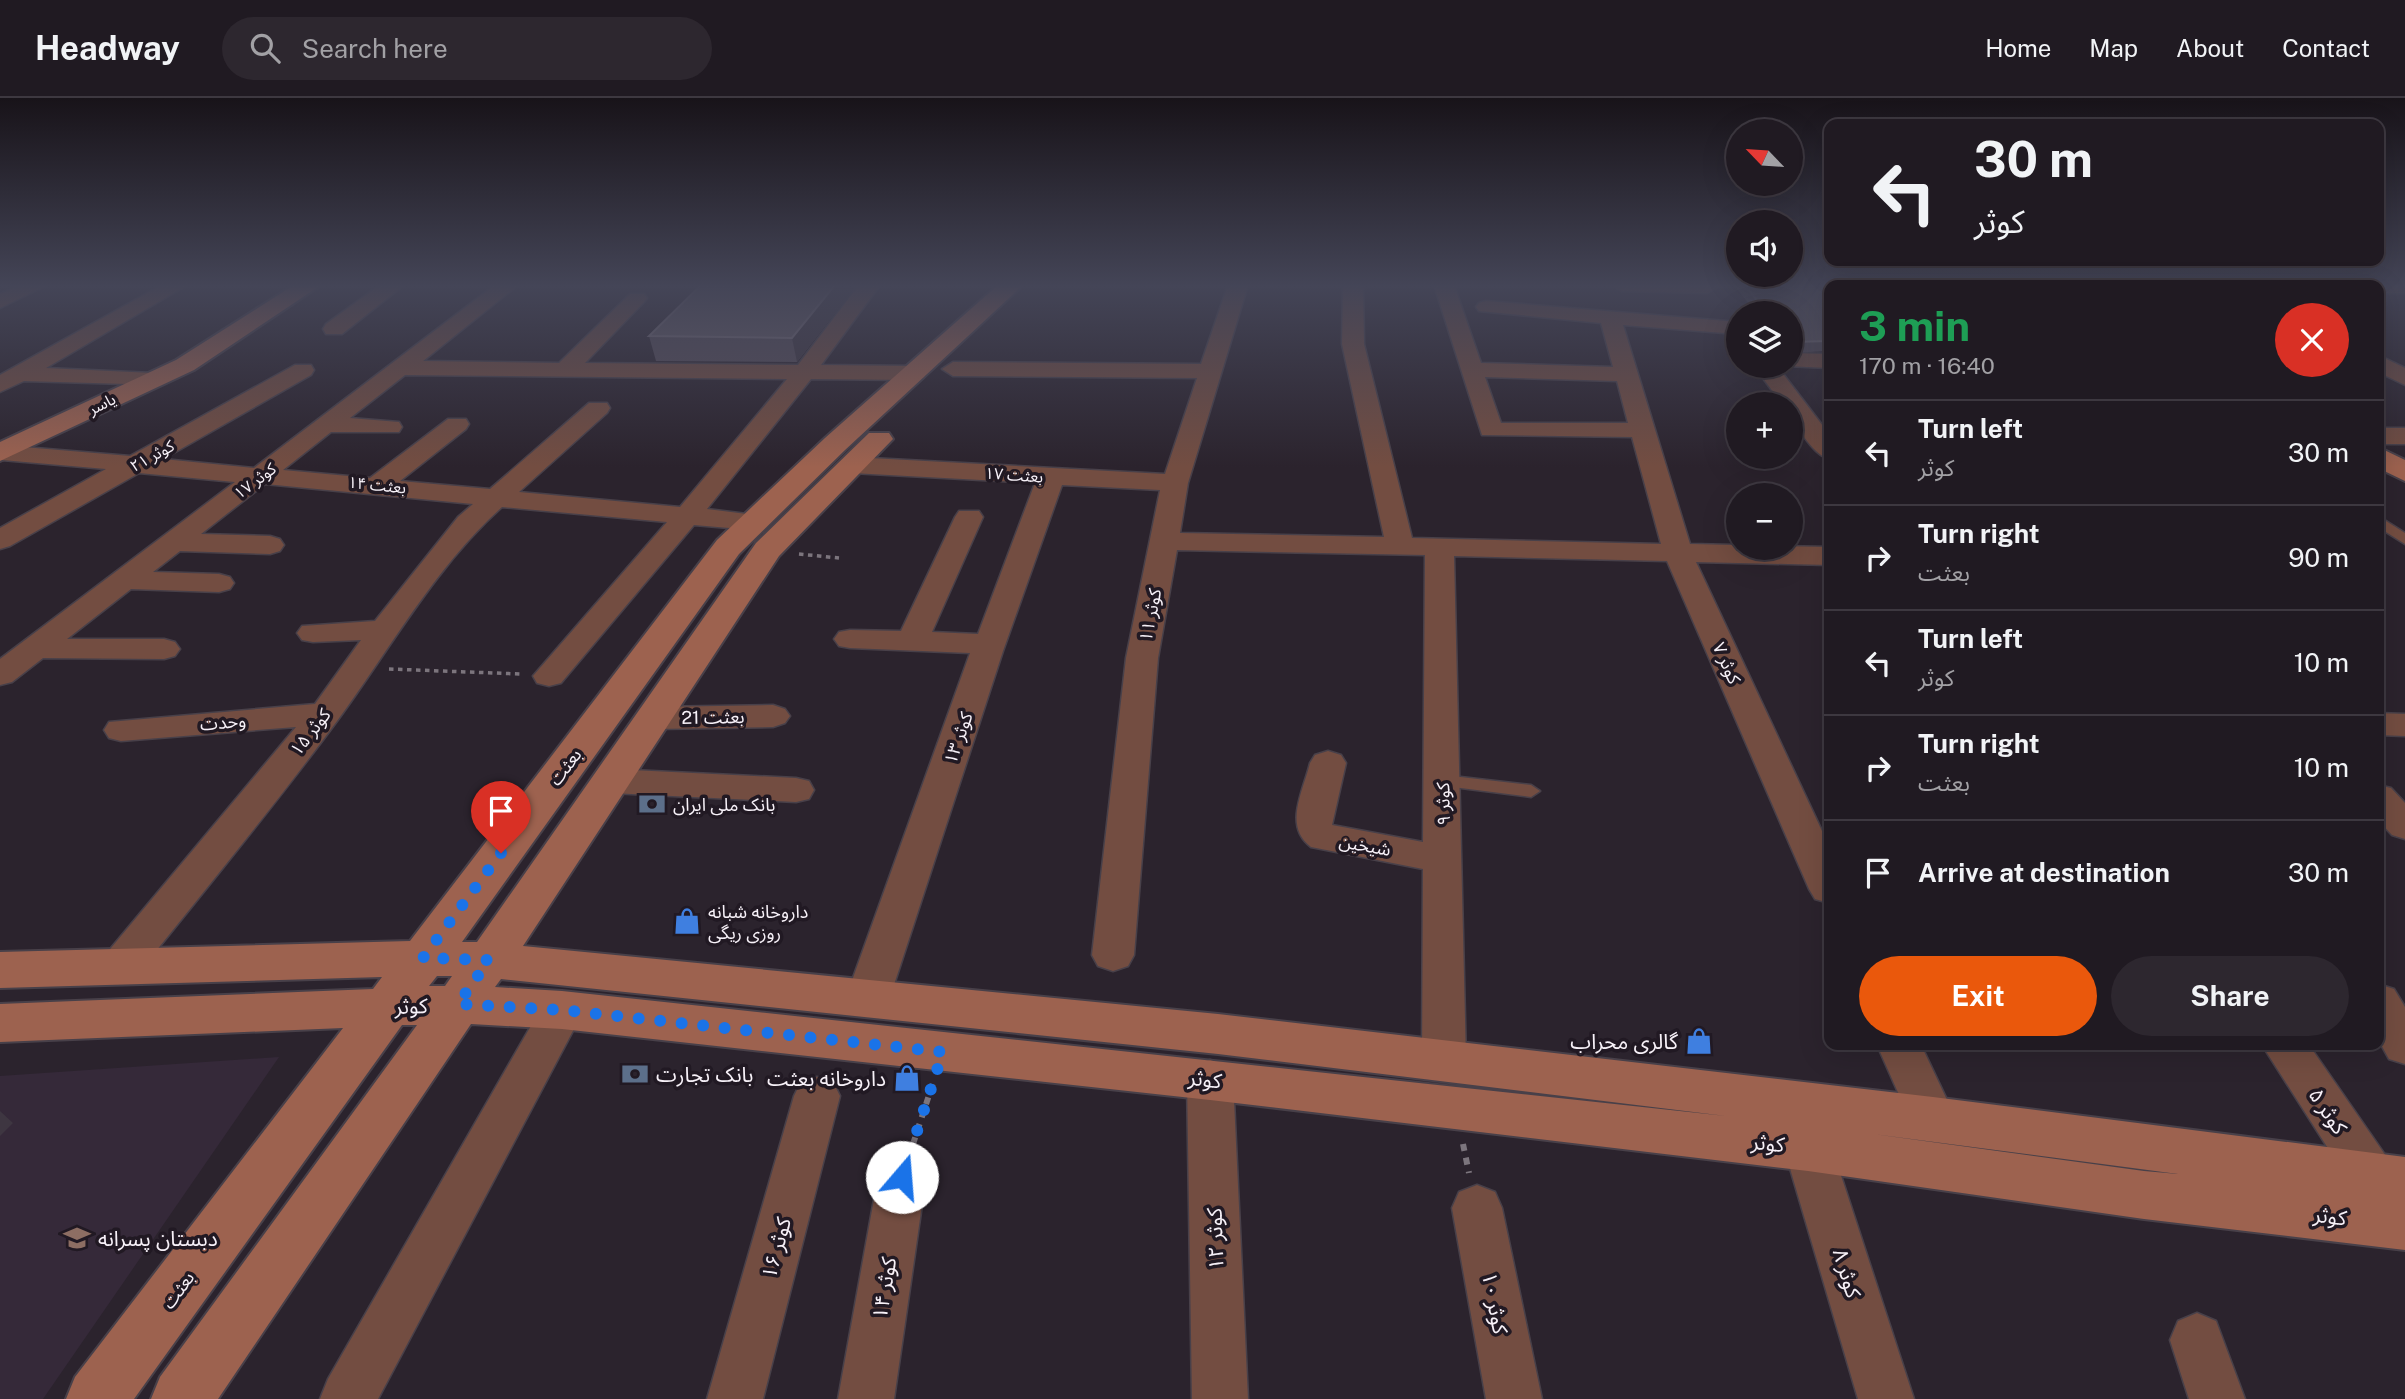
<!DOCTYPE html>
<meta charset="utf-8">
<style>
body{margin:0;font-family:"Public Sans","Noto Sans Arabic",sans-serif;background:#2d272f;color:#f1f3f6;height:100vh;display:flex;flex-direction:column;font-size:26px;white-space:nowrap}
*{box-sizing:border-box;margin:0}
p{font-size:23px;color:#a2a1a5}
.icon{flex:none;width:38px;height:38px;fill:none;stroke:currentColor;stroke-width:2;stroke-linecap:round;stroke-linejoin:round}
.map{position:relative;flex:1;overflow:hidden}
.side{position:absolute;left:1824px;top:182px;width:560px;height:770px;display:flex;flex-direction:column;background:#201a22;border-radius:14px;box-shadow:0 7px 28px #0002,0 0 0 2px #3d3840}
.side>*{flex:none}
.hud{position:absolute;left:1824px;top:21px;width:560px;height:147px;border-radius:14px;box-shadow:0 7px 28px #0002,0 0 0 2px #3d3840;background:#201a22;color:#f1f3f6;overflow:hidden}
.needle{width:46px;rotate:295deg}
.buttons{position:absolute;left:1726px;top:21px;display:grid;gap:14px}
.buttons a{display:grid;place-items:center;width:77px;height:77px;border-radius:50%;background:#201a22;box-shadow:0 7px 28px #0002,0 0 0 2px #3d3840;font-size:35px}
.pin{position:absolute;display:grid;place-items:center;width:60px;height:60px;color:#fff;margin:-72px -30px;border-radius:50% 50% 50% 0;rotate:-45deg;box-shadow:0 0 7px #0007}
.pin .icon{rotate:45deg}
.me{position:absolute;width:77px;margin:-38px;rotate:18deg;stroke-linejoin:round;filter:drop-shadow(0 0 5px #0008)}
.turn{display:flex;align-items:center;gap:24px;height:147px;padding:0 35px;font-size:32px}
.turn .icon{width:91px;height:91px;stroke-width:2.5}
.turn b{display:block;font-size:49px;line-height:60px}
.round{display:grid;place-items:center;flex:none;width:74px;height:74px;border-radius:37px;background:#2d272f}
.head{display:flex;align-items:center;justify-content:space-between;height:119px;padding:0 35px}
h1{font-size:42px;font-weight:700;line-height:52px;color:#1e9e55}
.primary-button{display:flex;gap:14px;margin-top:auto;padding:14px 35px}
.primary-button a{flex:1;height:80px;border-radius:42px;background:#ea580c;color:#fff;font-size:28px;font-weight:700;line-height:80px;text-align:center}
.primary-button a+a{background:#2d272f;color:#f1f3f6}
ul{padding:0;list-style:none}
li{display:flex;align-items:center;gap:21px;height:105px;padding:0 35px;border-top:2px solid #3d3840}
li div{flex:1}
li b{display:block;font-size:26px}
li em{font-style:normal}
header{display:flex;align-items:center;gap:42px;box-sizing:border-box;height:98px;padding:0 35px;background:#201a22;border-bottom:2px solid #3d3840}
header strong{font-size:33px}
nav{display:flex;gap:38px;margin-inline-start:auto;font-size:24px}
.search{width:490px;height:63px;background:#2d272f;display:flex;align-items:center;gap:18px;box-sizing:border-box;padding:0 24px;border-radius:38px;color:#a2a1a5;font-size:26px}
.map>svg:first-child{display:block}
</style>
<header>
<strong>Headway</strong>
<div class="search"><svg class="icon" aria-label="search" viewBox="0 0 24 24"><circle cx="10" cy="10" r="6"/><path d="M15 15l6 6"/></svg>Search here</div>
<nav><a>Home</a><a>Map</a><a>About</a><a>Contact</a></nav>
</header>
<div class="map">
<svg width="2405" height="1301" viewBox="0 0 2405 1301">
<rect width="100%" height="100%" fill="#2b232d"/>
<!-- built -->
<path fill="#352939" d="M279 959 43 1301H0V978Z"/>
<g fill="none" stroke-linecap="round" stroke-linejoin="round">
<defs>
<path id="lane" d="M2378 418 2405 435V446L2378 429Z
M1443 677 1531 687 1540 693 1531 699 1437 687 1434 683 1437 679Z"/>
<path id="street" d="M20 187H47L0 210V196Z
M162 187H187L46 270 153 275 161 277 165 282 161 287 24 283 0 294V277Z
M380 187H404L342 236H326L323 231 326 226Z
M495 187H518L423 263 559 265 630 196H644L647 200 644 204 585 265 798 267 859 187H880L821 267 915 268 923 270 927 275 923 280 915 282 811 281 707 411 763 418 767 424 763 430 753 432 694 427 561 585 549 588 537 585 533 578 667 424 502 409C435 469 390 551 337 623 273 710 203 794 136 878L121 883 106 878 100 867 106 856 296 629 121 643 109 640 104 632 109 624 315 606 361 542 313 544 302 542 297 535 302 528 375 523 458 419 473 406 265 386 201 436 270 438 280 441 284 447 280 453 270 456 180 453 153 474 219 476 230 479 234 485 230 491 219 494 131 491 67 541H164L175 544 180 551 175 558 164 561 43 560 12 584 0 587V561L235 384 139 375 10 448 0 451V430L106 371 2 362 0 347 130 358 295 267H311L314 272 311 277 163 361 254 370ZM405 277 787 281 680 409 519 394 607 315 610 310 607 305H589L490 391 400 383 466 331 469 326 466 321H448L370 380 283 372 331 334H399L402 329 399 324 350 320Z
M1228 187H1248L1188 385 1180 435 1384 439 1342 246 1343 187H1363L1364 246 1412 440 1661 446 1632 339 1482 337 1434 187H1454L1481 265 1613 269 1601 225 1479 213 1476 209 1479 205 1486 203 1738 224 1737 236 1623 227 1690 446 1829 449V467L1696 464 1829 748V805L1815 801 1809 791 1667 463 1454 458 1466 963 1460 976 1444 982 1428 976 1422 963 1423 771 1311 749C1283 728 1303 694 1310 665L1315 657 1328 653 1341 657 1346 665 1332 727 1423 744 1425 457 1177 452 1158 560 1134 857 1128 868 1113 873 1098 868 1092 857 1126 560 1160 392 1062 387 1003 553 889 902 882 914 867 919 852 914 845 902 970 555 850 550 839 548 834 541 839 534 850 532 901 533 955 419 959 413H979L983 419 932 534 978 536 1035 385 852 375 843 373 839 367 843 361 852 359 1165 376 1197 280 953 278 942 271 953 264 1201 266ZM1485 279 1617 283 1628 325H1501Z
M1612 187H1716L1717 189 1707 195 1622 193Z
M2378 187H2405V195H2378Z
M1790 255 1829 256V270L1786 268H1790Z
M2378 257 2405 270V287L2378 274Z
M1754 268H1777L1829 336V361C1813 357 1790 322 1790 306H1782Z
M2378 330H2405V346H2378Z
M773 607 785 611 790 618 785 625 773 629 654 631 642 628 637 620 642 612 654 609Z
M2378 615 2405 616V638L2378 637Z
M611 671 796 680 809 683 814 692 809 701 796 704 611 695 598 691 593 683 598 675Z
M2378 687 2391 690 2405 705V741L2392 737 2378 722Z
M2378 886 2394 891 2405 909V966L2389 961 2378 941Z
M562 895 577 900 584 912 378 1301H320L328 1281 547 900Z
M1877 947H1921L1956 1021 1950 1035 1933 1041 1916 1035Z
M2262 947H2309L2390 1064 2397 1079 2390 1094 2373 1101 2356 1094Z
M1210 962 1226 968 1233 981 1248 1301H1192L1187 981 1194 968Z
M817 979 833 984 840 998 763 1301H707L794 998 801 984Z
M1808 1029 1825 1035 1832 1050 1914 1301H1858L1784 1050 1791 1035Z
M902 1057 919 1064 926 1079 894 1301H838L878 1079 885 1064Z
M1477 1087 1495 1094 1502 1110 1542 1301H1486L1452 1110 1459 1094Z
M2197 1215 2216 1223 2245 1301H2189L2170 1242 2178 1223Z"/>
<path id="secondary" d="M294 187H321L194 272 0 363V344L176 262Z
M998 187H1023L845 352 739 456 462 844H477L756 445 869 335H889L893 341 779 458 523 848 1218 916 1933 999 2405 1059V1152L2144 1121 1808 1073 1210 1002 562 931 471 926 218 1301H151L160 1279 417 927H402L134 1301H66L75 1279 343 930 0 944V906L373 891 382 879 0 890V854L410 843 717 442 825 340ZM437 878H452L445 888H429ZM501 881 1218 956 1726 1018 562 893 495 889ZM1873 1036 2178 1076 2144 1073Z
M2378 349 2405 362V383L2378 370Z"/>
</defs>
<!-- lane casing -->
<use href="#lane" stroke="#484049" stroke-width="3"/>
<!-- street casing -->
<use href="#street" stroke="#484049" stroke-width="3"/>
<!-- secondary casing -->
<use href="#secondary" stroke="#484049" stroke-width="4"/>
<!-- path-far1 -->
<path stroke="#7c757d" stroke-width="3.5" stroke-dasharray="4.5 4.5" stroke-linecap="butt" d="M799 456 839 460
M389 571 520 576"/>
<!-- path -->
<path stroke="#7c757d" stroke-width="6" stroke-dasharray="7 7" stroke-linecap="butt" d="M913 1046 933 985
M1463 1046 1469 1075"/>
<!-- lane -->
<use href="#lane" fill="#734d41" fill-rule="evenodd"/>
<!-- street -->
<use href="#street" fill="#734d41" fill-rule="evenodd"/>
<!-- secondary -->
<use href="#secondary" fill="#9d624f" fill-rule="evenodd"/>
</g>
<!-- wall -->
<path fill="#574e5a" d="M857 187 797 264 656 263 649 238Z
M1734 187H1829V253L1790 255V215H1756Z"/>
<!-- shaded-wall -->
<path fill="#3e3641" d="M835 187H857L797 264 792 240Z
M0 1013 13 1025 0 1038Z"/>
<!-- building -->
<path fill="#68606b" stroke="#7f7681" stroke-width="2" d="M701 187H835L792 240 649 238Z
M1745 187H1829V243L1791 244 1790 215H1767Z"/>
<!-- sky -->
<linearGradient id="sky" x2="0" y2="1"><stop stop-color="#181319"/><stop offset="0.51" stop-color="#444557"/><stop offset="1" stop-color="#444557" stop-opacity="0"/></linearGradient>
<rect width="2405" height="369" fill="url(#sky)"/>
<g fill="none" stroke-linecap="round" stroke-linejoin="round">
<!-- route -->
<path stroke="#1a73e8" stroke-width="12" stroke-dasharray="0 21.6" d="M501 755 423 860 489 862 458 906 562 912 943 954 902 1079"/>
</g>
<!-- icons -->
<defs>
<symbol id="bank-bare" viewBox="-9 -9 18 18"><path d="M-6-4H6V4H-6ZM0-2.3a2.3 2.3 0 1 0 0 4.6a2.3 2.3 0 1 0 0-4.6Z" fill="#5c6f8a" stroke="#211923" stroke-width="2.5" paint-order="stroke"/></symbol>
<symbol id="shop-bare" viewBox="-9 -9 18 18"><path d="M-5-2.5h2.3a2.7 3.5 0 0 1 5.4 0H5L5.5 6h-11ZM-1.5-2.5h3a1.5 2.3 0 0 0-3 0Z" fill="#3f7fe0" stroke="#211923" stroke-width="2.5" paint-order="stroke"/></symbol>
<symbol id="school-bare" viewBox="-9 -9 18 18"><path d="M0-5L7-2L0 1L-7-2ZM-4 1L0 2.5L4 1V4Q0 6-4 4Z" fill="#8d6e63" stroke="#211923" stroke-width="2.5" paint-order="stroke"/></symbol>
</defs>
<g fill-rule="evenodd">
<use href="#bank-bare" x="633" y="687" width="38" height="38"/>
<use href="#shop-bare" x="668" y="804" width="38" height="38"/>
<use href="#shop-bare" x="1680" y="924" width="38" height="38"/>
<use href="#bank-bare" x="616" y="957" width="38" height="38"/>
<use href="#shop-bare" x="888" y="961" width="38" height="38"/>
<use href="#school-bare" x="58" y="1121" width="38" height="38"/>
</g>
<g text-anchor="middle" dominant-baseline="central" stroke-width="7" stroke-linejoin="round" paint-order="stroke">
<!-- far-street labels -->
<g font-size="16" fill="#f7f1f8" stroke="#211923">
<text transform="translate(102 306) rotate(-26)">یاسر</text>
<text transform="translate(152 358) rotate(-29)">کوثر ۲۱</text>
<text transform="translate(1014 377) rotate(4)">بعثت ۱۷</text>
<text transform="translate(255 383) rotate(-37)">کوثر ۱۷</text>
<text transform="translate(377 387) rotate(6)">بعثت ۱۴</text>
</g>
<!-- street labels -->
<g font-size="18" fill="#f7f1f8" stroke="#211923">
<text transform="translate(1150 517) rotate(-79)">کوثر ۱۱</text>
<text transform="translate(1727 565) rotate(66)">کوثر ۷</text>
<text transform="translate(713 619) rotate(-1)">بعثت 21</text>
<text transform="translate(223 624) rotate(-5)">وحدت</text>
<text transform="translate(310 634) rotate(-52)">کوثر ۱۵</text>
<text transform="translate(958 640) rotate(-71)">کوثر ۱۳</text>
<text transform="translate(565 669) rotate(-53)">بعثت</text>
<text transform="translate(1443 706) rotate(-91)">کوثر ۹</text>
<text transform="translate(1365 747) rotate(10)">شیخین</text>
<text transform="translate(178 1192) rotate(-54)">بعثت</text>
</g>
<!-- poi labels -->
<g font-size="18" fill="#f7f1f8" stroke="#211923" text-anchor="start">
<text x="673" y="706">بانک ملی ایران</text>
<text x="708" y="813">داروخانه شبانه<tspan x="708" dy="21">روزی ریگی</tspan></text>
</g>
<!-- near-street labels -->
<g font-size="21" fill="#f7f1f8" stroke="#211923">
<text transform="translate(411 908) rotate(-2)">کوثر</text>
<text transform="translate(1205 981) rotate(7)">کوثر</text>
<text transform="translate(2328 1013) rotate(56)">کوثر ۵</text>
<text transform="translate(1768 1045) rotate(6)">کوثر</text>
<text transform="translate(2330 1118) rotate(7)">کوثر</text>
<text transform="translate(1215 1141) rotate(-92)">کوثر ۱۲</text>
<text transform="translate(776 1150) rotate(-75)">کوثر ۱۶</text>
<text transform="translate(1847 1175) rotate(73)">کوثر ۸</text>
<text transform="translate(884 1190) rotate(-81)">کوثر ۱۴</text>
<text transform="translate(1495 1205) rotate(79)">کوثر ۱۰</text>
</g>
<!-- near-poi labels -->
<g font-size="21" fill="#f7f1f8" stroke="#211923" text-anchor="end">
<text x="1678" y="943">گالری محراب</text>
<text x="656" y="976" text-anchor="start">بانک تجارت</text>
<text x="886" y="980">داروخانه بعثت</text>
<text x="98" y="1140" text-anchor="start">دبستان پسرانه</text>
</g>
</g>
</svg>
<div class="buttons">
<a><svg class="needle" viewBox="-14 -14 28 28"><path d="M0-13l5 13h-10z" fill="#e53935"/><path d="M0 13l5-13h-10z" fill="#a2a1a5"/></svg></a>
<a><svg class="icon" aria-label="sound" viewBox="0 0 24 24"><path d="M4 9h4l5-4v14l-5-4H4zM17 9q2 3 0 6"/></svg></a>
<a><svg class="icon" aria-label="layers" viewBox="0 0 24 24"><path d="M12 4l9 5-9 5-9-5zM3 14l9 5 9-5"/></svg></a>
<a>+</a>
<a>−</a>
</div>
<div class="pin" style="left:501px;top:755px;background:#d93025"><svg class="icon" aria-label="arrive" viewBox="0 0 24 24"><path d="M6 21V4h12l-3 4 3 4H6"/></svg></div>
<svg class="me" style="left:902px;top:1079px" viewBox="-20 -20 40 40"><circle r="19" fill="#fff"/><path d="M0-13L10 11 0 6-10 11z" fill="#1a73e8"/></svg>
<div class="hud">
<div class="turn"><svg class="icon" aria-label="left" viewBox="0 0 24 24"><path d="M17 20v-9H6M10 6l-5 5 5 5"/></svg><div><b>30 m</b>کوثر</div></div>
</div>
<section class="side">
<div class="head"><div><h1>3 min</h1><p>170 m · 16:40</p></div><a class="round" style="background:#d93025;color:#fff"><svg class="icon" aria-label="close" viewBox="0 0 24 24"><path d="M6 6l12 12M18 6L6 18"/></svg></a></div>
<ul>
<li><svg class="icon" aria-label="left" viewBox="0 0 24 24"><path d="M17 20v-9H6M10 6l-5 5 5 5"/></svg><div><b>Turn left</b><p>کوثر</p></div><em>30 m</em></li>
<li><svg class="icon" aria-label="right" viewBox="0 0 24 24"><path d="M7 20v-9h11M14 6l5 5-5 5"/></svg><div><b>Turn right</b><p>بعثت</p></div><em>90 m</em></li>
<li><svg class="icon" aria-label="left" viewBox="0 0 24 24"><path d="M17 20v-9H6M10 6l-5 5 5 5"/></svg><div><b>Turn left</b><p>کوثر</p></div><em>10 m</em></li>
<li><svg class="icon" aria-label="right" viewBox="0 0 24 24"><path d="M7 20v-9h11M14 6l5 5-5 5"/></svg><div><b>Turn right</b><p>بعثت</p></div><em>10 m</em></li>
<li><svg class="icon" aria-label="arrive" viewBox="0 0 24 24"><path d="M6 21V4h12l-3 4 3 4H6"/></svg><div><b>Arrive at destination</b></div><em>30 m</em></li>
</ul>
<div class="primary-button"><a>Exit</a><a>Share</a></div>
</section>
</div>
